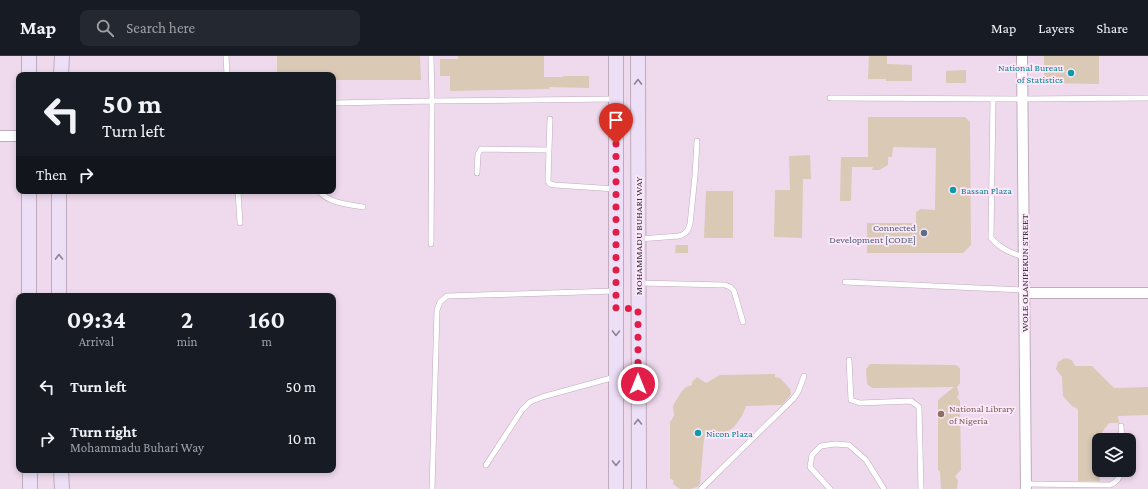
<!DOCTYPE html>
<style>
body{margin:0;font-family:"Crimson Pro",serif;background:#242831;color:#f1f3f6;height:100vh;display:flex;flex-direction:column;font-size:15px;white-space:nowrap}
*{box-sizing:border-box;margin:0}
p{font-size:13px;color:#9ea1a6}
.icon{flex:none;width:22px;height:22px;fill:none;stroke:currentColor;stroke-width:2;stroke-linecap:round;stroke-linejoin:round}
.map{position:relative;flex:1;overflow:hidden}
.sheet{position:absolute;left:16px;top:237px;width:320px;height:180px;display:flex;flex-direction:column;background:#171b24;border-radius:8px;box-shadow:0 2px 6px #0003}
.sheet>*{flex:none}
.top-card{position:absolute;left:16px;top:16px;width:320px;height:122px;border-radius:8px;box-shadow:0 2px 6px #0003;background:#171b24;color:#f1f3f6;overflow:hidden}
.tools{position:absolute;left:1092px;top:377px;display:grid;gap:8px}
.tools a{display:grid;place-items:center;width:44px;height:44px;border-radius:8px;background:#171b24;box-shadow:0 2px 6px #0003;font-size:20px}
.pin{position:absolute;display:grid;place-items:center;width:34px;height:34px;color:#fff;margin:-41px -17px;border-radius:50% 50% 50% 0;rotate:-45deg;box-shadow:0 0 4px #0007}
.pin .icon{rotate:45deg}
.me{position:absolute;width:44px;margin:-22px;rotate:0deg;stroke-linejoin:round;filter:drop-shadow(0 0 3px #0008)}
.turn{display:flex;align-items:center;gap:14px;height:84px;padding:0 20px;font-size:18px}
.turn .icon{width:52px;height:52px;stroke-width:2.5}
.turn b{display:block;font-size:28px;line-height:34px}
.then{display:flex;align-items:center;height:38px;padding:0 20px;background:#0003;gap:8px;font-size:15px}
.eta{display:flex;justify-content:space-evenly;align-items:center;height:68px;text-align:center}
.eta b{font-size:24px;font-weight:700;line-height:28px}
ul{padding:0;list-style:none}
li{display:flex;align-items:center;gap:12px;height:52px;padding:0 20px}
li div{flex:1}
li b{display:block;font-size:15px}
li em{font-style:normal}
header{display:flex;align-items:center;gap:24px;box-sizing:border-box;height:56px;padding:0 20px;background:#171b24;border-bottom:1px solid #363941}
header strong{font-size:19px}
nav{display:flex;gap:22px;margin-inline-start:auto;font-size:14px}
.search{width:280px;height:36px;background:#242831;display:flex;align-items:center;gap:10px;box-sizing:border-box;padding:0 14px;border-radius:8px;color:#9ea1a6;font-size:15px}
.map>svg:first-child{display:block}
</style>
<header>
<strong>Map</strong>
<div class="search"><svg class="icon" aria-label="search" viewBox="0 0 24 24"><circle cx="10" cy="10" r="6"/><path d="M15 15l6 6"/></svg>Search here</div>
<nav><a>Map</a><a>Layers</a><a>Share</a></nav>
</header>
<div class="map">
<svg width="1148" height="433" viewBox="0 0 1148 433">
<rect width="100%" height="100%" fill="#efdaed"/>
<!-- building -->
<path fill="#d9c9b5" d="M277 0H420L421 24H333V19H277Z
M458 0H544V21H563V20H589V32L549 31V33L450 35V20H440V3H458Z
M869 0H887V8L912 9V25H886V23H868Z
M1044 0H1099V28L1044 27Z
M966 14V27H946V15Z
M868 61H965L970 66 971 189 963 197H867V167H916V156L921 153 935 154 936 92 893 91 892 101H888V109L879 114H872L873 111H852L851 145H840L841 101H868Z
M810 99 811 123H803L802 182 774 181 775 134H790L789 100Z
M706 135H733V182H704Z
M676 189H688V197H675Z
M1065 302 1072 304 1075 310H1092L1114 332 1148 331V359L1118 360 1119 367H1109L1100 379V384H1099V414H1100V425H1078V353L1072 350 1063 340 1062 321 1056 313 1058 306Z
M870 308 956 309 960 312V327L957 331 959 338 957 341 960 345 961 414 955 420 958 424 957 433H941L940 416 938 414V344L954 331 872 332 867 328 866 313Z
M775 318V321L780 322 790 333 791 338 790 340 782 349 746 350 742 360 734 371 722 379 704 382 700 428 697 431 691 433H680L673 428 674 425 670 422V366L674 360 673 350 681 336 686 331 692 329V326L697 321 706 327 720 319Z"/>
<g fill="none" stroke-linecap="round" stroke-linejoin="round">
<defs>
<path id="service" d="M226 0 227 19
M431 0 432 45 614 43
M830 42 1022 43 1148 42
M993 43 991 182C1001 193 1009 196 1023 201
M333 47 432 45 431 188
M550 63 548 125 550 128 555 129 615 133
M477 117 478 98 481 93 549 94
M238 135 240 167
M319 135C330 148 348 148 363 151
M639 183 679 180C686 178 688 175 690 168L695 120 697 85
M845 226 1024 234
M639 227 725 229 730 231 734 235 743 266
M849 304 851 344 860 347 911 345 919 351 921 433
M1121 370 1122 384
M486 409 522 354 530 346 542 341 615 321
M1026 428 1110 429C1117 426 1120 422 1122 414
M432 433 437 254 440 246 447 240 615 235
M701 433 793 343 798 336 804 320
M830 433 810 411 812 399 821 390 835 388 849 389 866 404 884 433"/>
<path id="minor" d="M1022 0 1026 433
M0 80H19
M1024 237H1148"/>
<path id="secondary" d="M638 0 639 433
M29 19V0
M61 19 62 0
M29 135V240
M59 240V135
M30 414V433
M61 414 62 433
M616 433V0"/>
</defs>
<!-- service casing -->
<use href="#service" stroke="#bfabbd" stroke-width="6"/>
<!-- minor casing -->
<use href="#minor" stroke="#bfabbd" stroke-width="12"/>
<!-- secondary casing -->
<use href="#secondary" stroke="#bfabbd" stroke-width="16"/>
<!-- service -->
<use href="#service" stroke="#fff" stroke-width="5"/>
<!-- minor -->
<use href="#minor" stroke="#fff" stroke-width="10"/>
<!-- secondary -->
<use href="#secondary" stroke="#eddff6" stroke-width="14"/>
</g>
<!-- one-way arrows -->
<defs><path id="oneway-chevron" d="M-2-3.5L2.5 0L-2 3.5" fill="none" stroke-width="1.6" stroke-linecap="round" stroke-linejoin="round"/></defs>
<g stroke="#8d8291">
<use href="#oneway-chevron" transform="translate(638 26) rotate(-90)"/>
<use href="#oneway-chevron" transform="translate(59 201) rotate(-91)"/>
<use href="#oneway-chevron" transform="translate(616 277) rotate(91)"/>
<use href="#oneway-chevron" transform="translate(638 366) rotate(-90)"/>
<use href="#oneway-chevron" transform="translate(616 407) rotate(90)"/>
</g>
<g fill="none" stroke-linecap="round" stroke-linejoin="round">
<!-- route -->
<path stroke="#e11d48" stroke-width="7" stroke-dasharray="0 12.6" d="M616 88V252L638 253V328"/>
</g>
<!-- markers -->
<g fill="#0f9aa8" stroke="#fce8fa" stroke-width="1.5">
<circle cx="1071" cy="17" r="4"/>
<circle cx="953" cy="134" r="4"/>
<circle cx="698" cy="377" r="4"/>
</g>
<circle fill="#5c6f8a" stroke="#fce8fa" stroke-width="1.5" cx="924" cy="177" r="4"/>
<circle fill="#8d6e63" stroke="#fce8fa" stroke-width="1.5" cx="941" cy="358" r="4"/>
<g text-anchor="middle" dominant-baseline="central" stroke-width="3.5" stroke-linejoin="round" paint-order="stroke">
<!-- culture labels -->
<g font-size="10" fill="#0d838f" stroke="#fce8fa" text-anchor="start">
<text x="1063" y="11" text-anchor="end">National Bureau<tspan x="1063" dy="12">of Statistics</tspan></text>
<text x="961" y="134">Bassan Plaza</text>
<text x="706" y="377">Nicon Plaza</text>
</g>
<!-- service labels -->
<g font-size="10" fill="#4e5e75" stroke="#fce8fa" text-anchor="end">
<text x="916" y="171">Connected<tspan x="916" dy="12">Development [CODE]</tspan></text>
</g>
<!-- street labels -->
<g font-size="10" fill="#3e363e" stroke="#fce8fa">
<text transform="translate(638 180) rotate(-90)">MOHAMMADU BUHARI WAY</text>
<text transform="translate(1024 217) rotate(-90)">WOLE OLANIPEKUN STREET</text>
</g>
<!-- education labels -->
<g font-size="10" fill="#785e54" stroke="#fce8fa" text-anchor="start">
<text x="949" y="352">National Library<tspan x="949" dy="12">of Nigeria</tspan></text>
</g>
</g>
</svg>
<div class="tools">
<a><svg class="icon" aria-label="layers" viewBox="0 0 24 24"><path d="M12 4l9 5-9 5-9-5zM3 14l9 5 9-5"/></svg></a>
</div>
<div class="pin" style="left:616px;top:88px;background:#d93025"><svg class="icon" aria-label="arrive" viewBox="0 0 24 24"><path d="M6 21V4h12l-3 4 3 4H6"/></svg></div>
<svg class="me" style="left:638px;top:328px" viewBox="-20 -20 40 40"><circle r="17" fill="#e11d48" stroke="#fff" stroke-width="3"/><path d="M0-11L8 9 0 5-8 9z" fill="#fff"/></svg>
<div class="top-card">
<div class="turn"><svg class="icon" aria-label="left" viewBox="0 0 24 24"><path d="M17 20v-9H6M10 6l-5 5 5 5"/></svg><div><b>50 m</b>Turn left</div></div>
<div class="then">Then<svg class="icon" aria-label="right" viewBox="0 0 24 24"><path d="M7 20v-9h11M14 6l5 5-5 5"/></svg></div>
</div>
<section class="sheet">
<div class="eta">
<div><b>09:34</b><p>Arrival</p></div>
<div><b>2</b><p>min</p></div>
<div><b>160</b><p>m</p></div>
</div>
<ul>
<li><svg class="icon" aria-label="left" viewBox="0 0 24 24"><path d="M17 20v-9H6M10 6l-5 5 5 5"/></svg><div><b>Turn left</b></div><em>50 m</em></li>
<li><svg class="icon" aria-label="right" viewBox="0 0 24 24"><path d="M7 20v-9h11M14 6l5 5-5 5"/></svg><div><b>Turn right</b><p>Mohammadu Buhari Way</p></div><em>10 m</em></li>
</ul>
</section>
</div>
